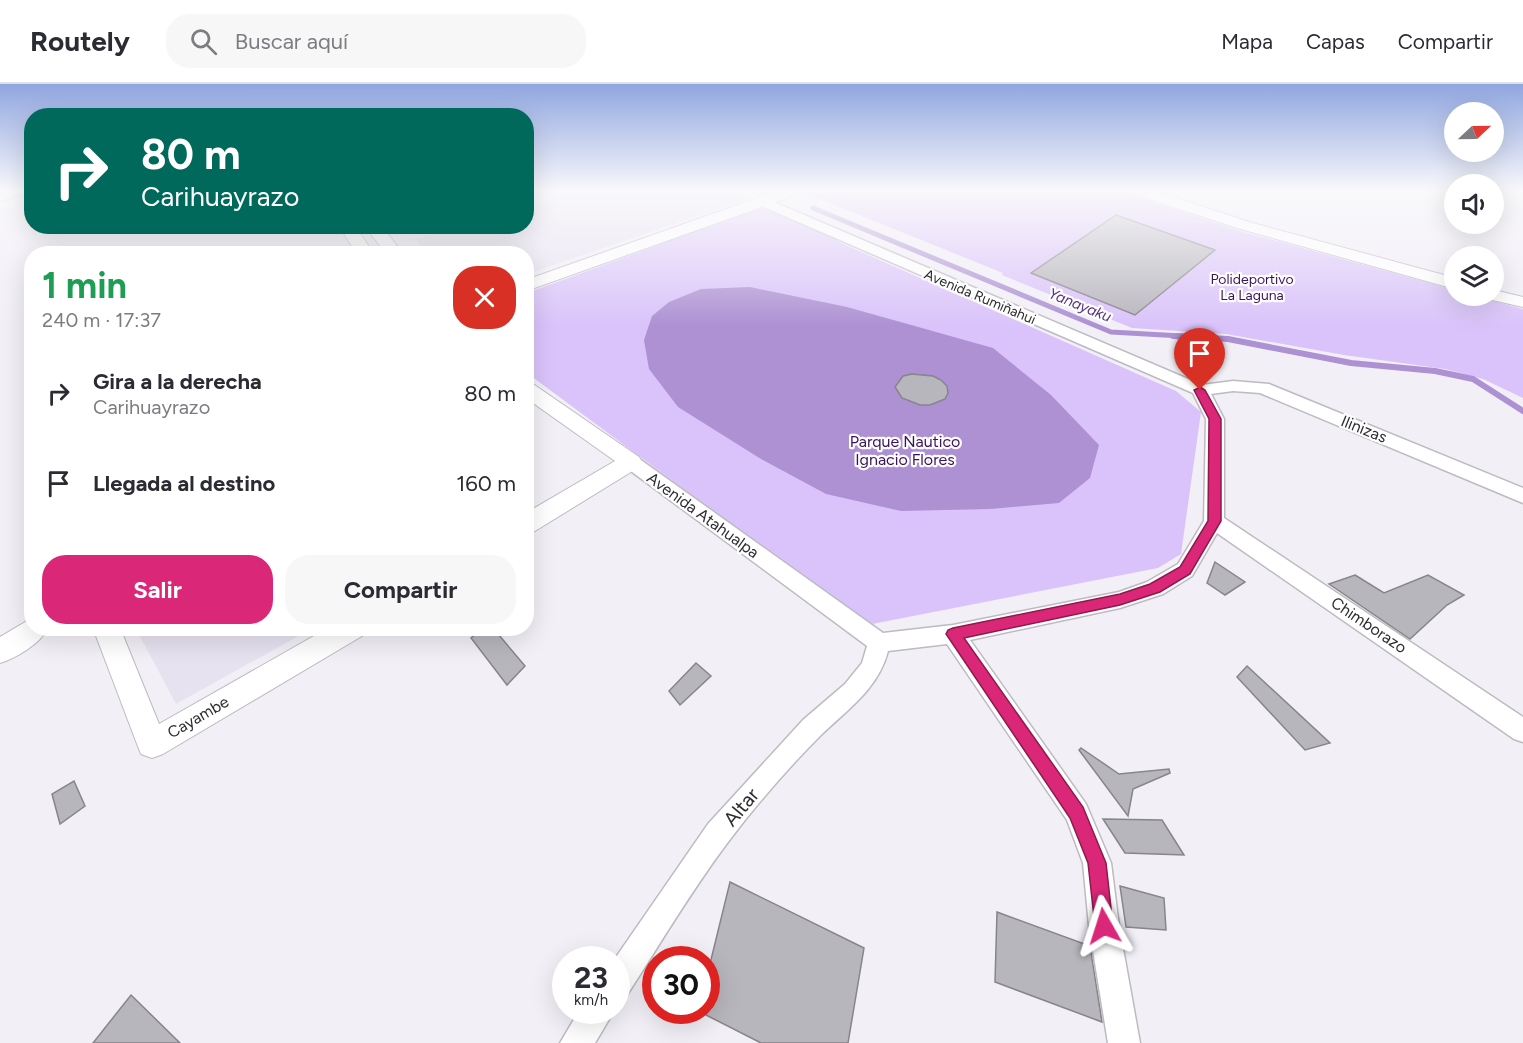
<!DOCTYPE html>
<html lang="es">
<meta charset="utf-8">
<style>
body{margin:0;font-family:Figtree,sans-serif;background:#f7f7f7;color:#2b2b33;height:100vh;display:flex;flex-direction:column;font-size:22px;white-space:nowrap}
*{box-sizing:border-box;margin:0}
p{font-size:20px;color:#7c7c81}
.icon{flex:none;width:33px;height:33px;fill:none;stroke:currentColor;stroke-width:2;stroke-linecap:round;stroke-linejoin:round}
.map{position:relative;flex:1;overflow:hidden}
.drawer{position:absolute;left:24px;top:162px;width:510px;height:390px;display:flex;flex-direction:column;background:#fff;border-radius:24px;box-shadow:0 6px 24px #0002}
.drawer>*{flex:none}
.top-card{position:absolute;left:24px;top:24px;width:510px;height:126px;border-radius:24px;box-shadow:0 6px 24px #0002;background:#00695c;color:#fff;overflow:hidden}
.needle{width:39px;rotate:68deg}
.controls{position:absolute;left:1444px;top:18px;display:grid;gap:12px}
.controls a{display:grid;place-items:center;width:60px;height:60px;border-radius:50%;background:#fff;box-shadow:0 6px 24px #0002;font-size:30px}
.speed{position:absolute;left:552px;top:862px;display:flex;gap:12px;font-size:30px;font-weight:700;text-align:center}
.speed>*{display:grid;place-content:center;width:78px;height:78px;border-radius:50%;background:#fff;box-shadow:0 6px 24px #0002;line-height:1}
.speed small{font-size:15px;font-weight:400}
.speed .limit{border:9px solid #d22;background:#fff;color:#111}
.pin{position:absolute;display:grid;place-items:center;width:51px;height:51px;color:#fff;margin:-62px -26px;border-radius:50% 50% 50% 0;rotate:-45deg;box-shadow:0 0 6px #0007}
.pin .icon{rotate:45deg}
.me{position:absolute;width:66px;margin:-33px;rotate:354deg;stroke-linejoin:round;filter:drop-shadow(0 0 4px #0008)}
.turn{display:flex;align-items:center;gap:21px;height:126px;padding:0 18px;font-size:27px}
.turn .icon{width:78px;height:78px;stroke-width:2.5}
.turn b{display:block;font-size:42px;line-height:51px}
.round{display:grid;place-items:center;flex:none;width:63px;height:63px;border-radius:24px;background:#f7f7f7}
.head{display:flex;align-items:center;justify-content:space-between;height:102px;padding:0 18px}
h1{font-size:36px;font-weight:700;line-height:45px;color:#1e9e55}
.primary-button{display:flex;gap:12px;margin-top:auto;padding:12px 18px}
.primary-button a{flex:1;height:69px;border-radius:24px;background:#db2777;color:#fff;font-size:24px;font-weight:700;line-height:69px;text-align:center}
.primary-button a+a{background:#f7f7f7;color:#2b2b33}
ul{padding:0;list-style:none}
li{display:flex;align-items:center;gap:18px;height:90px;padding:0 18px}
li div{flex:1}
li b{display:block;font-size:22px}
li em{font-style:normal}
header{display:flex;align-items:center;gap:36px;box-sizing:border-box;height:84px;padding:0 30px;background:#fff;border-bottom:2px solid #e1e1e2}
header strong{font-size:28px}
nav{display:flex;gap:33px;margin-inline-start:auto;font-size:21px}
.search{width:420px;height:54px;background:#f7f7f7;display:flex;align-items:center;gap:15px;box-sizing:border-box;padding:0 21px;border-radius:24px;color:#7c7c81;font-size:22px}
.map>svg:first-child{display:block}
</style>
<header>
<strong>Routely</strong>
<div class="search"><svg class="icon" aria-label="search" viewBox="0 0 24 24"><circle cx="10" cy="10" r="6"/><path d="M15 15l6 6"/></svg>Buscar aquí</div>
<nav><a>Mapa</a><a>Capas</a><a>Compartir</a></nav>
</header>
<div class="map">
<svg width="1523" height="959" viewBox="0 0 1523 959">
<rect width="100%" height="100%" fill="#f2eff7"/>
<!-- built -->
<path fill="#e7e2f0" d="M578 107H738L750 114 527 190 526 170 428 169 415 155 459 143 526 142 527 123Z
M136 545H311L176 620Z"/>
<!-- green -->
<path fill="#dac3fa" d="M814 107H1120L1237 146 1455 206V212H1475L1523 225V314L1483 295 1445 285 1344 271 1226 250 1132 244 1002 191 1003 189 805 109Z
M766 116 841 159 1176 307 1201 328 1181 470 1158 484 867 541 527 289V209L656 162Z"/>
<!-- water -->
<path fill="#ad91d3" d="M750 203 847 223 993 264 1051 311 1099 361 1090 394 1059 419 990 425 901 427 826 410 761 375 678 323 649 285 644 256 652 232 669 218 701 205Z"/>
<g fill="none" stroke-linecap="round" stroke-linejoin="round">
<!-- stream-far1 -->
<path stroke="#ad91d3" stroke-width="5" d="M813 124 1111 248 1199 253"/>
<!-- stream -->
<path stroke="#ad91d3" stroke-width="6" d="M1173 252 1228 255 1351 279 1435 287 1473 295 1523 327"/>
</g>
<!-- building -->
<path fill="#b8b6bd" stroke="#87848b" stroke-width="1.5" d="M1116 131 1215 166 1135 231 1031 189Z
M912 290 933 292 941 296 947 302 948 309 945 315 930 321H920L902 314 895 303 903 292Z
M1215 478 1245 498 1225 511 1207 499Z
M1355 491 1384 509 1428 491 1464 511 1447 521 1410 555 1329 500Z
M484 544H493L525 582 507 601 471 554Z
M696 579 711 592 680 621 669 607Z
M1247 582 1330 659 1305 666 1237 593Z
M1081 664 1119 690 1169 685 1170 689 1133 705 1128 732 1079 666Z
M74 697 85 722 60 740 52 710Z
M1103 735 1162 736 1184 771 1125 769Z
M730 798 864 864 848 959H761L706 931V896Z
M1120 802 1164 814 1166 846 1126 843Z
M997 828 1090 862 1102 938 995 898Z
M131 911 180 959H93Z"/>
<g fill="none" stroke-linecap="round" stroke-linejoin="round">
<defs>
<path id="minor" d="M762 113 1202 301 1233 297 1269 300 1523 404V419L1260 309 1233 307 1211 310 1224 335V434L1523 633V658L1514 655 1217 449 1192 492 1163 510 1120 524 970 556 1086 720 1111 779 1119 842 1140 959H1108L1089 842 1083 779 1067 736 947 560 888 567C878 605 848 625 821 651 788 684 756 721 728 758 691 807 660 860 627 911L616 915V876H614L708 740 803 636 845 600 862 579 867 562 624 382 622 378 624 374 631 372 638 374 883 549 953 541 1119 508 1147 498 1178 480 1204 437 1206 335 1193 309 757 120 756 117Z
M579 927H614L595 959H560Z"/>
<path id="tertiary" d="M0 107H26L24 110 0 117Z
M777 107H800L798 110 526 207V196Z
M1132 107H1156L1249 138 1455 194V205L1237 144 1134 110Z
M339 142H355L374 170H357Z
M365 142H382L403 170H386Z
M1494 206 1523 213V223L1488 215 1485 212H1494Z
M526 298 533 300 639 373 642 378 639 383 535 447 526 450V429L615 377 526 314Z
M32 534V544H48C40 560 16 574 0 579V553Z
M93 544H120L159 640 328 544H365L362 552 163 670 152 674 141 670 137 660Z"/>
</defs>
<!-- minor casing -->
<use href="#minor" stroke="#bdbac1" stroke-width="3"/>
<!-- tertiary casing -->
<use href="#tertiary" stroke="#bdbac1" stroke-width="2"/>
<!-- minor -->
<use href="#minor" fill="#fff" fill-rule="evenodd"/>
<!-- tertiary -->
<use href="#tertiary" fill="#fff" fill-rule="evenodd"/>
</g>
<!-- sky -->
<linearGradient id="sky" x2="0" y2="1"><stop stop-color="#90a6e0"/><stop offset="0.44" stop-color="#f9f8fb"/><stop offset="1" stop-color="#f9f8fb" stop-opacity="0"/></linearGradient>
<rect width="1523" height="242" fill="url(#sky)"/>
<!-- route -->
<path fill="#db2777" stroke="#8e194d" stroke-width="1.5" d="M1200 303 1205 306 1221 335V437L1190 490 1160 508 1120 521 964 554 1083 723 1106 779 1113 842 1111 849 1104 851 1097 849 1095 842 1088 779 1070 734 946 550 948 546 953 544 1120 510 1150 500 1180 483 1208 437 1209 335 1194 306Z"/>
<g text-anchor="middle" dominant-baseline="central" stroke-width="4.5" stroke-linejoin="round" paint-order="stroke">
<!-- far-park labels -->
<g font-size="14" fill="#3b1260" stroke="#fefefe">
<text x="1252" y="195">Polideportivo<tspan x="1252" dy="16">La Laguna</tspan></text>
</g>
<!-- far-street labels -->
<g font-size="14" fill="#2c2b2e" stroke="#fefefe">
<text transform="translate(980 213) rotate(23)">Avenida Rumiñahui</text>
</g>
<!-- far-water labels -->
<g font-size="15" font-style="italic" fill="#593482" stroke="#fefefe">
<text transform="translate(1080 221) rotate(22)">Yanayaku</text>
</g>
<!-- street labels -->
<g font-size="16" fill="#2c2b2e" stroke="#fefefe">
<text transform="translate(1364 345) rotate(22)">Ilinizas</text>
<text transform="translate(703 431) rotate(36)">Avenida Atahualpa</text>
<text transform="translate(1369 541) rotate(34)">Chimborazo</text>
<text transform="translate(198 633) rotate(-30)">Cayambe</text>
</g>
<!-- park labels -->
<g font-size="16" fill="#3b1260" stroke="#fefefe">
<text x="905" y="357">Parque Nautico<tspan x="905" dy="18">Ignacio Flores</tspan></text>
</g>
<!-- near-street labels -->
<g font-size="20" fill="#2c2b2e" stroke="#fefefe">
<text transform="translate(741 723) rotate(-50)">Altar</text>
</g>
</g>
</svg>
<div class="controls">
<a><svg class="needle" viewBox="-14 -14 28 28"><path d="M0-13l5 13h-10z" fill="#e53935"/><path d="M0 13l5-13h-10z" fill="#7c7c81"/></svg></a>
<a><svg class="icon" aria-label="sound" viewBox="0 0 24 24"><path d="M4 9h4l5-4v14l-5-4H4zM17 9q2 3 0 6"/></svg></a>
<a><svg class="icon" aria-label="layers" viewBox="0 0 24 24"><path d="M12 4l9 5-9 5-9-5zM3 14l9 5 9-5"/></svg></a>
</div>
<div class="speed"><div>23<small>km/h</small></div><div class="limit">30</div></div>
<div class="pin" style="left:1200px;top:306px;background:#d93025"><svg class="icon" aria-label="arrive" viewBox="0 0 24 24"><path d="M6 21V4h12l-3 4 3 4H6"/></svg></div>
<svg class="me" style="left:1104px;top:842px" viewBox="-20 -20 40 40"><path d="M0-17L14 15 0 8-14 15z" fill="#db2777" stroke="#fff" stroke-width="4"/></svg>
<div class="top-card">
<div class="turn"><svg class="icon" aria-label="right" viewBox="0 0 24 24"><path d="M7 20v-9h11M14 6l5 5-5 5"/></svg><div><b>80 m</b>Carihuayrazo</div></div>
</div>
<section class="drawer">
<div class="head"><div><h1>1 min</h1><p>240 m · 17:37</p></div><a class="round" style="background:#d93025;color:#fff"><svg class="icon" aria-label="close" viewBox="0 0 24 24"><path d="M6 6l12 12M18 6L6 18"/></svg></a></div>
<ul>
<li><svg class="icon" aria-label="right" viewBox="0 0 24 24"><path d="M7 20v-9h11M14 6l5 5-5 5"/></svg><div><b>Gira a la derecha</b><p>Carihuayrazo</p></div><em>80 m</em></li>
<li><svg class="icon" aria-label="arrive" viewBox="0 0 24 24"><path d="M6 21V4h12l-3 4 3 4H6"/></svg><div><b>Llegada al destino</b></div><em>160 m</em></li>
</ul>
<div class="primary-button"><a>Salir</a><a>Compartir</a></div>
</section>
</div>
